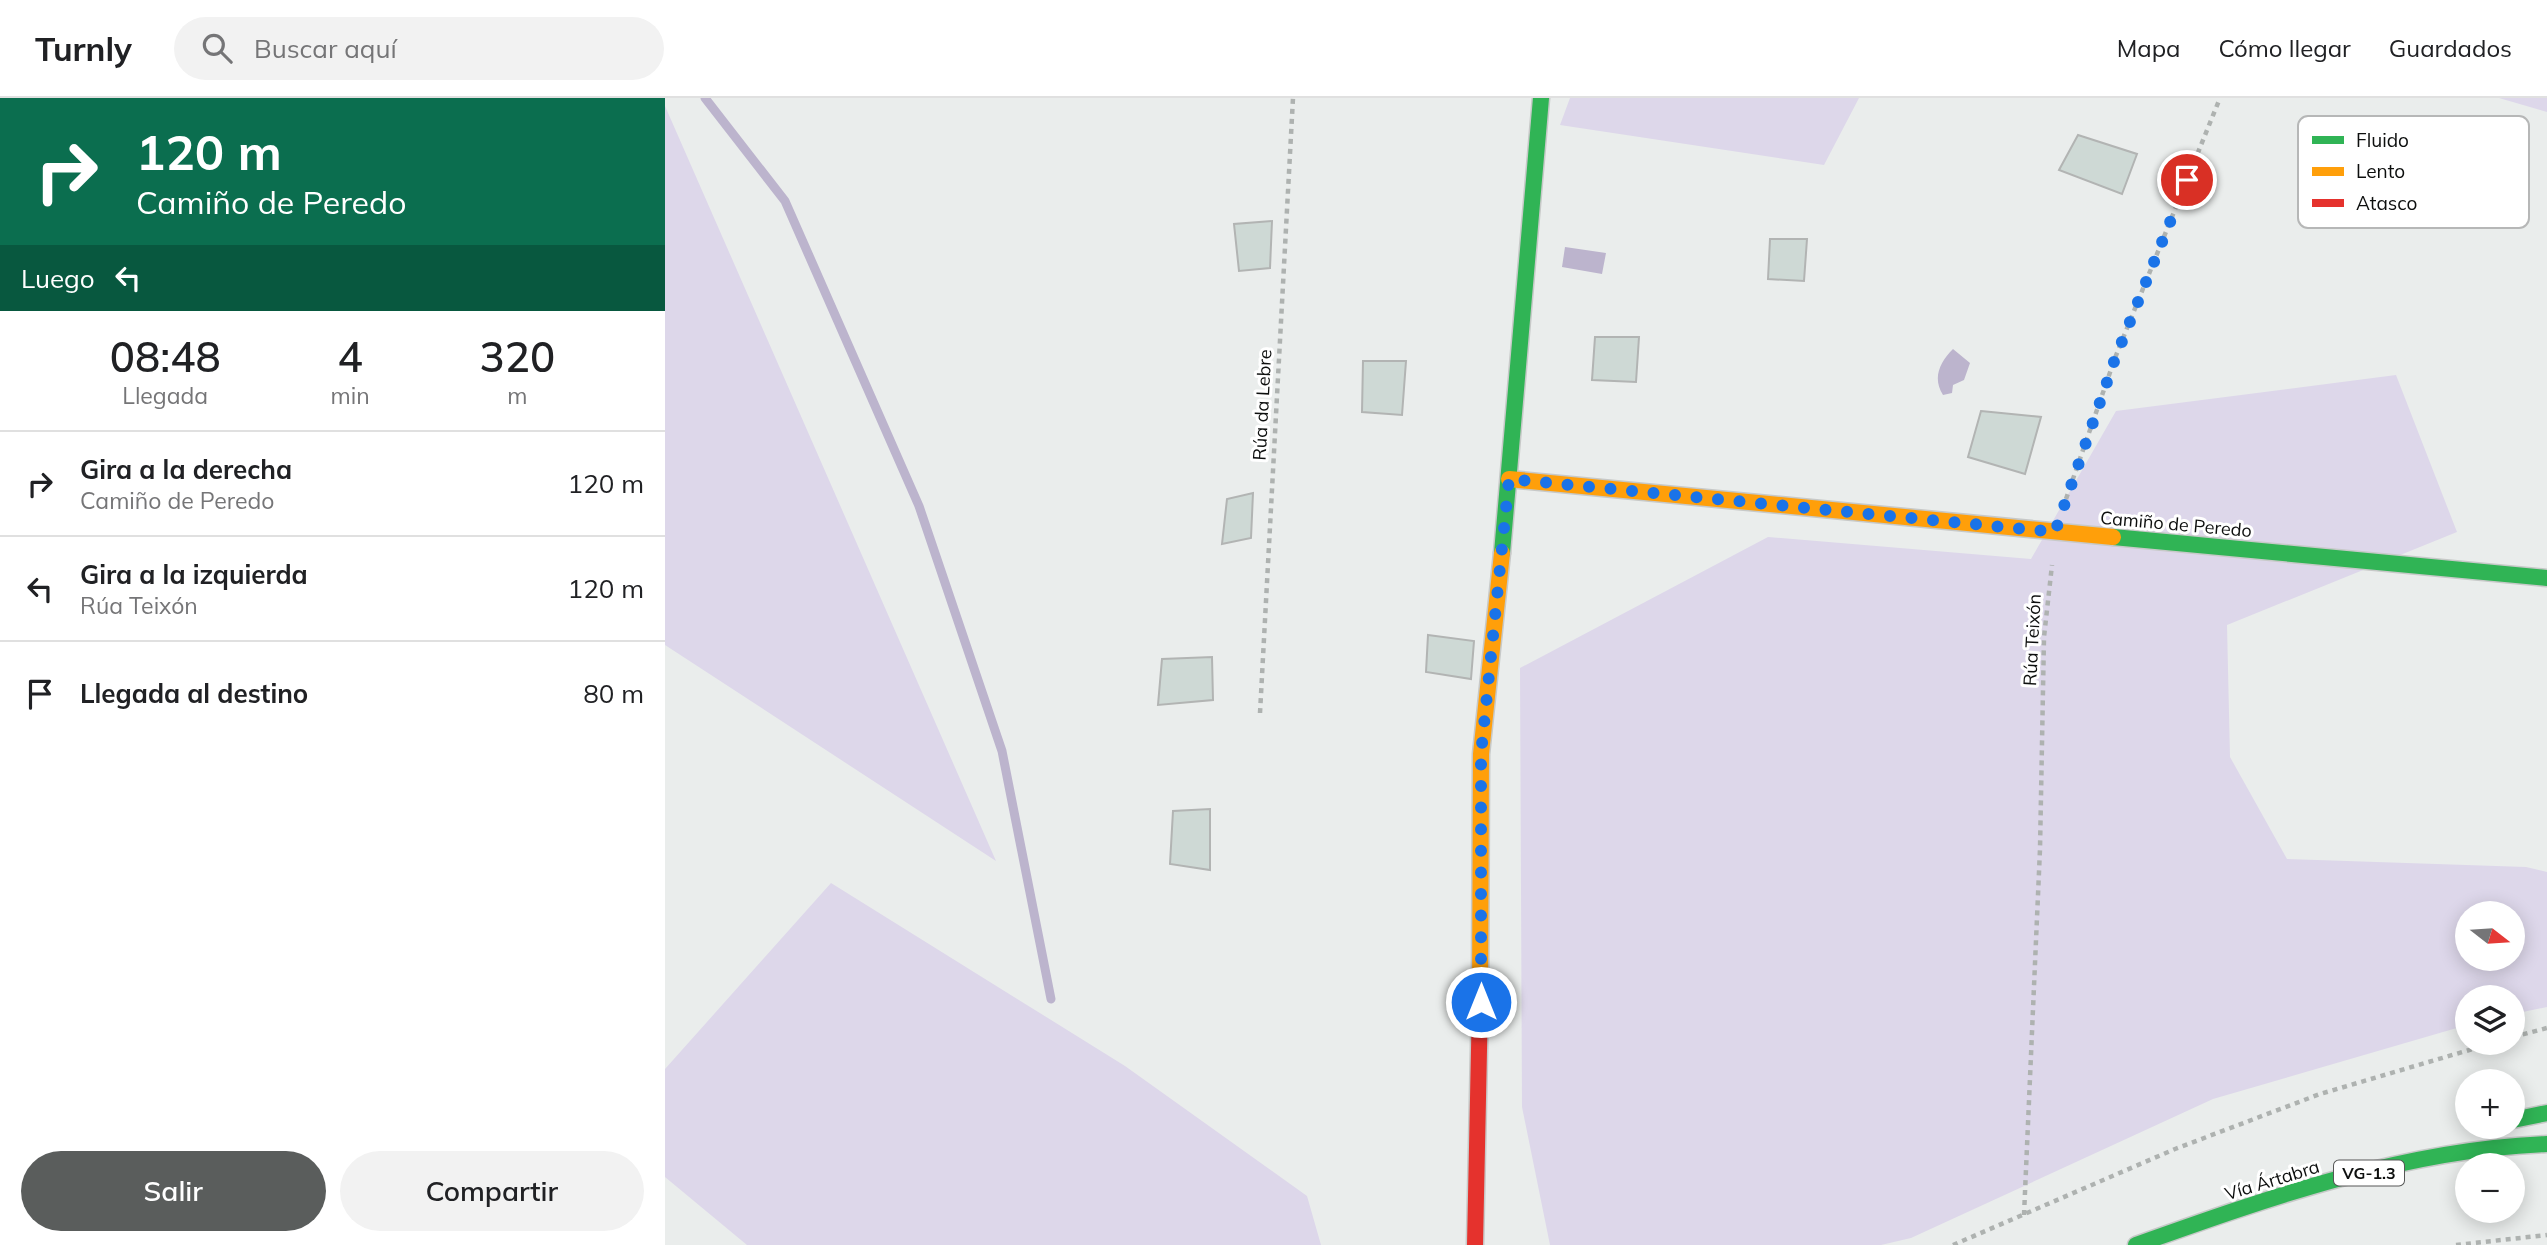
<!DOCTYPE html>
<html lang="es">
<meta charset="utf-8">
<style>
body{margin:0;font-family:Mulish,sans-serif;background:#f2f2f2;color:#202124;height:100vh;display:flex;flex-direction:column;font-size:26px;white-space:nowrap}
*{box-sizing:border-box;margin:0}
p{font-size:23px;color:#757577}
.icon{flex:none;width:38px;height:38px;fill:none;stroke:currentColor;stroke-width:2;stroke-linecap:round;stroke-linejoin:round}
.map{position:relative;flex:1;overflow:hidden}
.details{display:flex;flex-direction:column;background:#fff;width:665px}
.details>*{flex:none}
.banner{background:#0b6e4f;color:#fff;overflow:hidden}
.needle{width:46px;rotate:107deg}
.controls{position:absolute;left:1790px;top:803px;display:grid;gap:14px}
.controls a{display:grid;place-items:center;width:70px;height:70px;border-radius:50%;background:#fff;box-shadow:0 4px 18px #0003;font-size:35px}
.pin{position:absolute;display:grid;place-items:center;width:60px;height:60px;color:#fff;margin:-30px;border:4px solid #fff;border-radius:50%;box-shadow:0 2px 7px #0007}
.me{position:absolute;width:77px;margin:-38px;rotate:0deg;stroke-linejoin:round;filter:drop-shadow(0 0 5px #0008)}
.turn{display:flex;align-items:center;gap:24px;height:147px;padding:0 21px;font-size:32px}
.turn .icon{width:91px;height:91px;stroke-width:2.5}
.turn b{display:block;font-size:49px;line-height:60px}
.then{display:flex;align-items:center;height:66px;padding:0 21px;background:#0003;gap:14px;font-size:26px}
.eta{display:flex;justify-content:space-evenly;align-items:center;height:119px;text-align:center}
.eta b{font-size:42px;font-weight:600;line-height:49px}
.button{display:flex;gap:14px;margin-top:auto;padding:14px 21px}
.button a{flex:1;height:80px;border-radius:42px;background:#5a5d5c;color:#fff;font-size:28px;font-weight:600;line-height:80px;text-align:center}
.button a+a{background:#f2f2f2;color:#202124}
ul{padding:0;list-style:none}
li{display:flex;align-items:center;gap:21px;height:105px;padding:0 21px;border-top:2px solid #e0e0e0}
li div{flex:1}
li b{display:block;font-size:26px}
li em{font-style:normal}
header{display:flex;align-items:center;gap:42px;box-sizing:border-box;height:98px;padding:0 35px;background:#fff;border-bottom:2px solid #e0e0e0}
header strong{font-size:33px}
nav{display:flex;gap:38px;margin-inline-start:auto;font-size:24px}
.search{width:490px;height:63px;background:#f2f2f2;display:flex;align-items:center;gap:18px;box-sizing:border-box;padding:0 24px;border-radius:38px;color:#757577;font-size:26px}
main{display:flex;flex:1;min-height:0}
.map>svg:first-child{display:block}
</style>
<header>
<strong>Turnly</strong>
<div class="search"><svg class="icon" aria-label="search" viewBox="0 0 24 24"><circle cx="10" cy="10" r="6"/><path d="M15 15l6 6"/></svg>Buscar aquí</div>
<nav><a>Mapa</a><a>Cómo llegar</a><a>Guardados</a></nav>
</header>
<main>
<section class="details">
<div class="banner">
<div class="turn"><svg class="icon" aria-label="right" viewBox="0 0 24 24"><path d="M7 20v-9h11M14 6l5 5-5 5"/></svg><div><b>120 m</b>Camiño de Peredo</div></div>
<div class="then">Luego<svg class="icon" aria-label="left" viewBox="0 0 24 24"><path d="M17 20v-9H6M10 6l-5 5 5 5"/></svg></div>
</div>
<div class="eta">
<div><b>08:48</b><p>Llegada</p></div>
<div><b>4</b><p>min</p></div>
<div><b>320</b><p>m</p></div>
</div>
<ul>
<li><svg class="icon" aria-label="right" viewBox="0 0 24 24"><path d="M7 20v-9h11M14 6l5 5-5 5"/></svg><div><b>Gira a la derecha</b><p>Camiño de Peredo</p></div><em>120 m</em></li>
<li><svg class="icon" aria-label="left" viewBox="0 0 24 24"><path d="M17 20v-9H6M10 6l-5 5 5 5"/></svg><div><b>Gira a la izquierda</b><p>Rúa Teixón</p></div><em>120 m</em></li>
<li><svg class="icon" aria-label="arrive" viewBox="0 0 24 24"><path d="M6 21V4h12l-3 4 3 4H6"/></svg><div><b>Llegada al destino</b></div><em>80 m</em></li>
</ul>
<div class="button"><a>Salir</a><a>Compartir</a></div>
</section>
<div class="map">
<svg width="1882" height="1147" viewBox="0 0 1882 1147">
<rect width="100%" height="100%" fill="#eaedec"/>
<!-- green -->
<path fill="#ddd7ea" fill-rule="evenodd" d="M905 0H1194L1159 67 895 27Z
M1834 0H1882V14Z
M0 8 331 763 0 547Z
M1731 277 1792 434 1562 527 1565 659 1622 761 1861 769 1882 774V909L1848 916V900H1802V927L1548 1001 1246 1140 1216 1147H885L857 1009 855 570 1103 439 1366 461 1451 313ZM1802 816H1848V861H1802Z
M166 785 460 968 642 1098 656 1147H82L0 1079V971Z"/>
<!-- water -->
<path fill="#bcb4cd" d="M900 149 941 155 937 176 897 169Z
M1288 251 1305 265 1299 282 1288 287 1287 295 1278 297C1267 280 1275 264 1288 251Z"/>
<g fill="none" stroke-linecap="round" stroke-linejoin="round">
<!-- stream -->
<path stroke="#bcb4cd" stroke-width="9" d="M40 0 120 103 254 408 337 653 386 901"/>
</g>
<!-- building -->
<path fill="#ced9d5" stroke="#b2b4b3" stroke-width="2" d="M1413 37 1472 56 1457 96 1394 72Z
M607 123 605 170 574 173 569 126Z
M1105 141H1142L1139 183 1103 181Z
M930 239H974L971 284 927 282Z
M698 263H741L737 317 697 314Z
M1316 313 1376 319 1360 376 1303 359Z
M588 395 586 440 557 446 562 401Z
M763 537 809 543 806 581 761 574Z
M547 559 548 602 493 607 497 561Z
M545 711V772L505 766 508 713Z"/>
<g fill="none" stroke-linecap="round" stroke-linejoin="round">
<defs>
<path id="fast" d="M1448 439 1882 480
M837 455 876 0
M1848 1022 1882 1015
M1471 1147C1603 1100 1741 1051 1882 1046"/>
<path id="slow" d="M844 381 1448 439
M815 903 816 656 837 455"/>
<path id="jam" d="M810 1147 815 903"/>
</defs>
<!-- fast casing -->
<use href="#fast" stroke="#c7c9c8" stroke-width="19"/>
<!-- slow casing -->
<use href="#slow" stroke="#c7c9c8" stroke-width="19"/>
<!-- jam casing -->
<use href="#jam" stroke="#c7c9c8" stroke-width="19"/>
<!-- path -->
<path stroke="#aeb2b0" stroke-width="4.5" stroke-dasharray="5 5" stroke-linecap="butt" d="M1401 401 1450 260 1555 0
M595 615 628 0
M1848 939 1882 930
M1359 1117 1375 751 1379 539 1387 467
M1288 1147 1510 1051 1655 996 1828 945
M1791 1147 1882 1137"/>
<!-- fast -->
<use href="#fast" stroke="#30b455" stroke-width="16"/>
<!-- slow -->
<use href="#slow" stroke="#ff9f0a" stroke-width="16"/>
<!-- jam -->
<use href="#jam" stroke="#e5322d" stroke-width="16"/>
</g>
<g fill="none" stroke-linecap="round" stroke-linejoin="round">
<!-- route -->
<path stroke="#1a73e8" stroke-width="12" stroke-dasharray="0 21.6" d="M816 904V656L844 381 1390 434 1450 261 1522 82"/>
</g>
<g text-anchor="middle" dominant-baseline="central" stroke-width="6" stroke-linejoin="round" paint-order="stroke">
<!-- shield labels -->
<rect fill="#fff" stroke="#565756" stroke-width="2" x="1669" y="1062.5" width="70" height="25" rx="5"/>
<g font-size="16" font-weight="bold" fill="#0d0f0e">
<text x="1704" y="1075">VG-1.3</text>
</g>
<!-- street labels -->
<g font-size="18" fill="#0d0f0e" stroke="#fff">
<text transform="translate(597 307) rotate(-87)">Rúa da Lebre</text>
<text transform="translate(1511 426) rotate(5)">Camiño de Peredo</text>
<text transform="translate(1367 542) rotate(-87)">Rúa Teixón</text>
<text transform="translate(1607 1082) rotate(-17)">Vía Ártabra</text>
</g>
</g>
<!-- legend -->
<rect x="1633" y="18" width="231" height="112" rx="10" fill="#fff" stroke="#b6b7b7" stroke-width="2"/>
<rect x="1647" y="38" width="32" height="8" fill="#30b455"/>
<rect x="1647" y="69" width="32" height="9" fill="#ff9f0a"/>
<rect x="1647" y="101" width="32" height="8" fill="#e5322d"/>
<g font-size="19" fill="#0d0f0e">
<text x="1691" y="49">Fluido</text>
<text x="1691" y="80">Lento</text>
<text x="1691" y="112">Atasco</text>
</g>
</svg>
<div class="controls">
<a><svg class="needle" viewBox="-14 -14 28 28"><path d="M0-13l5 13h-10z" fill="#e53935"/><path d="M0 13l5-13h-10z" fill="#757577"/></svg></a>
<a><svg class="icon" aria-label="layers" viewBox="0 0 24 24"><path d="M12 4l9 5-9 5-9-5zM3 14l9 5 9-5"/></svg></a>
<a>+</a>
<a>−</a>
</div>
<div class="pin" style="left:1522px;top:82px;background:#d93025"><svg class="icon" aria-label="arrive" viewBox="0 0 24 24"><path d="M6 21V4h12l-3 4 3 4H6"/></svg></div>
<svg class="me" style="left:816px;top:904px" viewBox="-20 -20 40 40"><circle r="17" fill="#1a73e8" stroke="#fff" stroke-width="3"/><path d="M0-11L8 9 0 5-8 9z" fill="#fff"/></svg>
</div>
</main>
